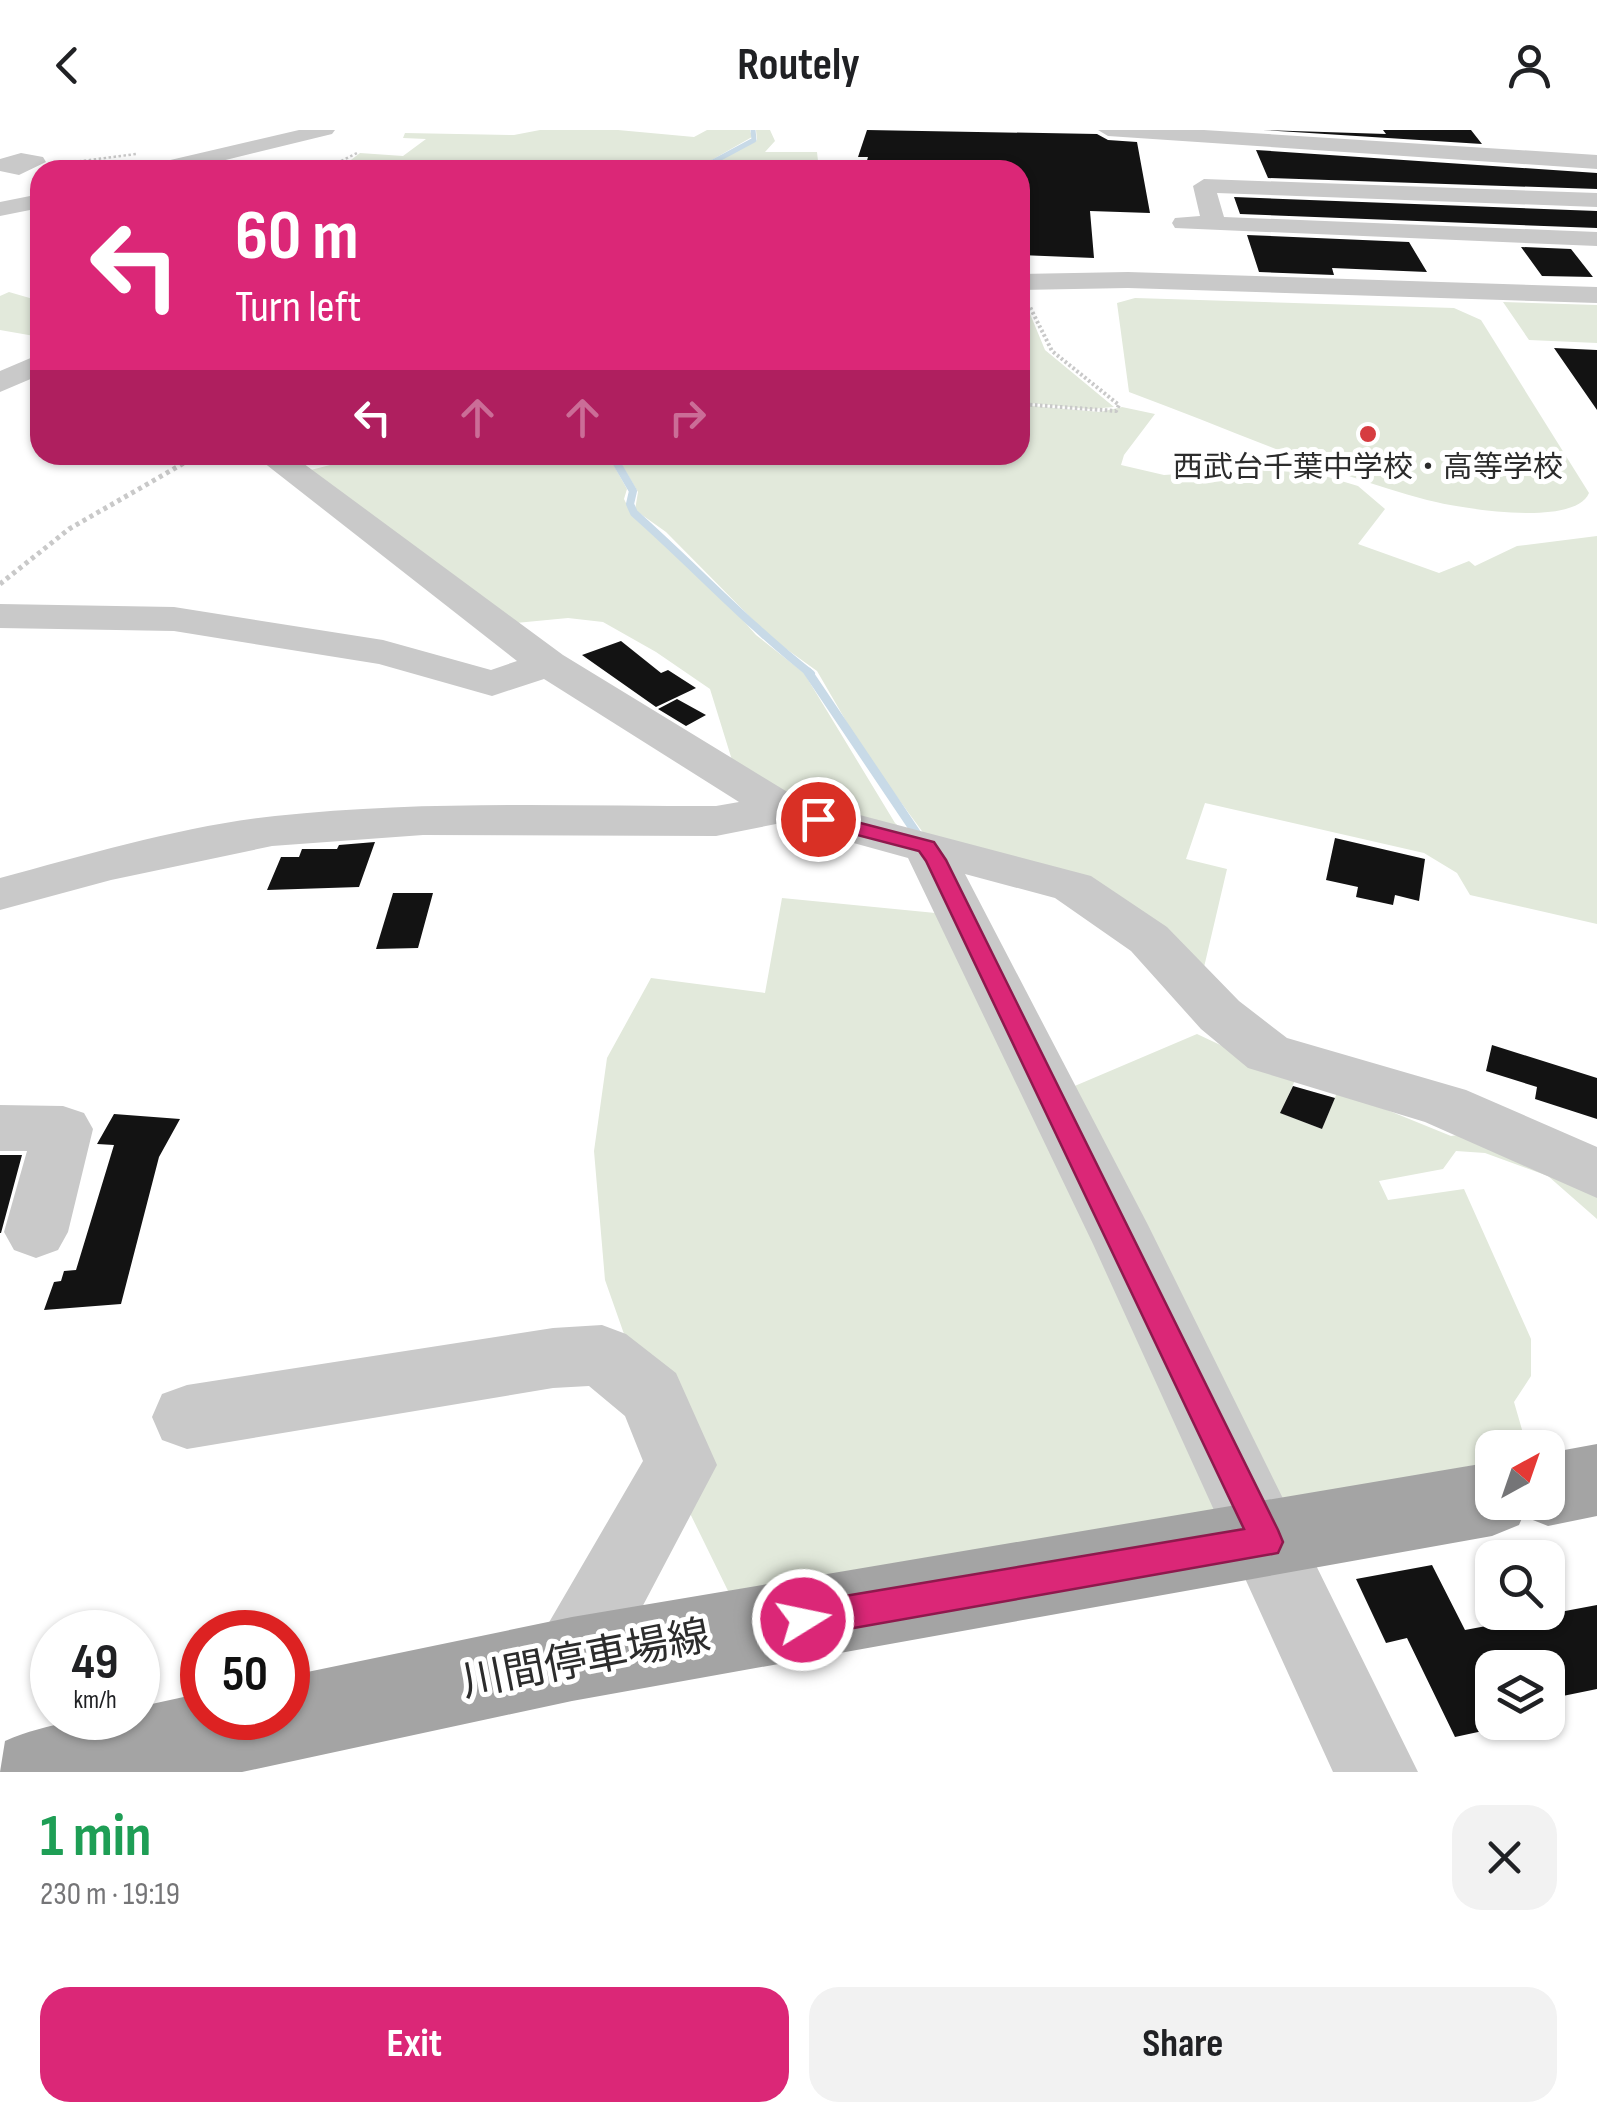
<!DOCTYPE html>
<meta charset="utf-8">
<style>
body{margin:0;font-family:"Sofia Sans Condensed","Noto Sans JP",sans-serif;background:#f2f2f2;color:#202124;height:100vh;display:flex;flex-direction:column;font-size:38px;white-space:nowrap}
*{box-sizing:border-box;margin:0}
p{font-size:32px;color:#757577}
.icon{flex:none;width:55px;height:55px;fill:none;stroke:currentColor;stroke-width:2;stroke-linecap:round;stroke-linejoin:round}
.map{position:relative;height:1642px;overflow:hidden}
.panel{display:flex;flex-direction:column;background:#fff;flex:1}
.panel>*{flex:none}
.top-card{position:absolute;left:30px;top:30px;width:1000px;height:305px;border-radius:30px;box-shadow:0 2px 8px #0004;background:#db2777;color:#fff;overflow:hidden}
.needle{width:65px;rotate:40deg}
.controls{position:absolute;left:1475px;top:1300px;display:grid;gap:20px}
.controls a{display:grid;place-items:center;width:90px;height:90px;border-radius:20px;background:#fff;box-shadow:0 2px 8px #0004;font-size:50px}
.speed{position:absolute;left:30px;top:1480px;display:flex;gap:20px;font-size:50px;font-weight:700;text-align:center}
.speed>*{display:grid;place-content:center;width:130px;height:130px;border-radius:50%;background:#fff;box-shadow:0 2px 8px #0004;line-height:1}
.speed small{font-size:25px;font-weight:400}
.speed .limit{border:15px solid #d22;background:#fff;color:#111}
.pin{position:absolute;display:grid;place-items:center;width:85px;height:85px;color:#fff;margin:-42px;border:5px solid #fff;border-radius:50%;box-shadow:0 2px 10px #0007}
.me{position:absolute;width:110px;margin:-55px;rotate:80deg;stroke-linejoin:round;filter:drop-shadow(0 0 8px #0008)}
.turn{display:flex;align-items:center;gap:35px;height:210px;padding:0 40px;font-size:45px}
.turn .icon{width:130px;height:130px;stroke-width:2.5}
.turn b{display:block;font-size:70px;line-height:85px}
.lanes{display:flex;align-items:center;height:95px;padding:0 40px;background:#0003;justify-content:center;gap:50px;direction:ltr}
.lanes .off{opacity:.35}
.round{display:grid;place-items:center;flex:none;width:105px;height:105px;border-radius:30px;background:#f2f2f2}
.overview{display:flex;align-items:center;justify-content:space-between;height:170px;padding:0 40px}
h1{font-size:60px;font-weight:700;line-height:75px;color:#1e9e55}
.button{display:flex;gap:20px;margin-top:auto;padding:20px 40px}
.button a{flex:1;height:115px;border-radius:30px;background:#db2777;color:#fff;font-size:40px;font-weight:700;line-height:115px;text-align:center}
.button a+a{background:#f2f2f2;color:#202124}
header{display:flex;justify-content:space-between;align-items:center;height:130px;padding:0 40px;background:#fff;font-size:45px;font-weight:700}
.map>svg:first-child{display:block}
</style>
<header><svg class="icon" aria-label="back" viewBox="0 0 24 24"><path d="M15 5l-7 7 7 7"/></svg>Routely<svg class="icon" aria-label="person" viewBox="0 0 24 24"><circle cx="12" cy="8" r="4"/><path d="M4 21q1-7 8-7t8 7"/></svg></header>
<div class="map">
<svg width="1597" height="1642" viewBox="0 0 1597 1642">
<rect width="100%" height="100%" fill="#fff"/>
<!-- green -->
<path fill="#e2e9db" d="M540 0H618L694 7 707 0H750L752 7 710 31 709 40H458L379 32 347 33 360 23 403 26 426 9 403 8 405 3 514 5Z
M756 0H770L775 11 765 22H817L819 40H716V32L757 10Z
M9 162 40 171V207L0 200V166Z
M1021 162 1045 220 1114 277 1090 279 1020 272Z
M1135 168 1454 178 1481 190 1589 363C1574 398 1458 378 1427 370 1326 343 1227 298 1129 262L1117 173Z
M1503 172 1597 175V213L1529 210Z
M1020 275 1100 282 1122 277 1155 284 1124 325 1121 335 1164 345 1252 339 1318 344 1358 356 1385 379 1358 414 1439 443 1469 431 1475 436 1517 416 1597 406V794L1470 765 1457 743 1424 723 1205 673 1186 729 1227 739 1201 850 1136 783 927 708 864 622 817 541 771 508 666 402 635 380 638 362 616 325H1020Z
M369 325H608L627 359 624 369 630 381 725 470 756 505 804 543 895 693 909 706 840 689 736 643 710 559 656 522 603 492 568 488 506 494 299 343Z
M782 768 956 785 1247 1388 732 1469 680 1363 605 1150 594 1021 607 928 651 848 765 863Z
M1197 904 1295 950 1281 983 1322 999 1338 960 1451 1006 1481 1002 1597 1060V1089L1548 1046 1485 1023 1456 1021 1443 1039 1379 1051 1388 1070 1464 1059 1531 1209V1246L1514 1272 1527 1317 1492 1318V1332L1263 1375 1070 958Z"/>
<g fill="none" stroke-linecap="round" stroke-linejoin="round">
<!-- stream-far2 -->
<path stroke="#c8dae7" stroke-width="5" d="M712 40 713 32 754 10 753 0"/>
<!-- stream-far1 -->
<path stroke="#c8dae7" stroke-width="8" d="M612 325 633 361 630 374 634 383C694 436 748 495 811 544"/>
<!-- stream -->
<path stroke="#c8dae7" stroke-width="9" d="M808 542 919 707"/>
</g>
<!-- building -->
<path fill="#131313" d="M867 0 1097 4 1108 10 1137 12 1150 83 1090 81 1094 128 1020 125V40H876L865 37 868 27H858Z
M1263 0 1386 4 1383 0H1471L1482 14Z
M1256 20 1597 43V59L1268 48Z
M1234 67 1597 81V98L1240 84Z
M1247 105 1409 112 1427 142 1332 138 1334 145 1259 142Z
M1521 117 1571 119 1593 147 1542 146Z
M1554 218 1597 220V280Z
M621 511 661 543 668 540 696 558 656 577 582 525Z
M677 569 706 585 686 596 658 579Z
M1335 708 1425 729 1419 771 1395 765 1393 775 1356 767 1358 757 1326 750Z
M375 712 359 757 267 760 281 727H299L302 719H337L339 715Z
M393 763H433L418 818 376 819Z
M1492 915 1597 948V989L1535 969 1537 957 1486 941Z
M1293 956 1335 968 1322 999 1280 983Z
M114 984 180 989 159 1027 121 1174 44 1180 54 1152 61 1151 64 1141 76 1140 114 1015 97 1014Z
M0 1025H22L1 1103H0Z
M1432 1435 1465 1500 1597 1475V1559L1548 1569V1538H1492V1599L1455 1607 1407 1508 1386 1513 1356 1449Z"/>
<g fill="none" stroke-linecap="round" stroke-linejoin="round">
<!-- path-far2 -->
<path stroke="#c9c9c9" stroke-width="2.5" stroke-dasharray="2.5 2.5" stroke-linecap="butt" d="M59 34 136 24
M283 36 327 38 357 23"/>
<!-- path-far1 -->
<path stroke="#c9c9c9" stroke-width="4" stroke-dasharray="2.5 2.5" stroke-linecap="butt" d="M1020 274 1116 281 1119 275 1052 221 1030 177"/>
<!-- path -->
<path stroke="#c9c9c9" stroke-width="5" stroke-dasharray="4 4" stroke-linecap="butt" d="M0 454 69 399 198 325"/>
<!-- minor -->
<path fill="#c9c9c9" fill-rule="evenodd" d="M299 0H335L332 4 185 40H146L149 35Z
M1098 0H1204L1597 25V39L1108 6Z
M21 23 43 27 46 32 19 45 0 41V29Z
M1204 49 1597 63V77L1217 63 1224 87 1597 102V116L1175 98 1172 93 1175 88 1200 86 1193 56Z
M40 64V78L0 86V72Z
M1128 142 1597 157V173L1128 158 1020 160V144Z
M40 224V245L0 262V241Z
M254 325H292L563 525 799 669 1091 746 1167 797 1239 871 1287 908 1466 960 1597 1017V1068L1425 992 1248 938 1201 899 1131 821 1055 768 965 744 1148 1095 1418 1642H1333L1093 1114 908 728 781 693 716 706 423 705 272 716 111 750 0 780V748C90 724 183 696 275 686 421 670 569 676 716 676L739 672 544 549 492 566 379 534 174 501 0 498V474L174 477 383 510 491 540 517 531Z
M0 975 63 976 84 983 93 999 68 1102 58 1120 36 1128 14 1120 4 1102 27 1021H0Z
M602 1195 626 1204 676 1243 717 1335 600 1557 572 1569 544 1557 532 1529 544 1501 643 1331 625 1286 589 1256 553 1258 187 1319 162 1310 152 1287 162 1264 187 1255 553 1198Z"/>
<!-- major -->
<path fill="#a4a4a4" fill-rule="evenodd" d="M1597 1314V1386L1548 1396 1523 1386 1519 1395 1492 1406 572 1571 242 1642H0L5 1611C49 1592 90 1588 138 1588V1577L202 1563V1588H288V1546L572 1487 1492 1332V1372H1548V1323Z"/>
</g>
<!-- route -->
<path fill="#db2777" stroke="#8e194d" stroke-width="2.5" d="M818 682 934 712 946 730 1278 1400 1283 1412 1278 1423 803 1507 791 1502 786 1490 791 1478 803 1473 1244 1399 926 731 919 721 811 693 808 689 811 684Z"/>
<!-- markers -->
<circle fill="#d63c40" stroke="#fff" stroke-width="4" cx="1368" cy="304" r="10"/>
<g text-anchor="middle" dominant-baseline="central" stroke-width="10" stroke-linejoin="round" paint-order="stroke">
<!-- far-poi labels -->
<g font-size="30" fill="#2c2c2c" stroke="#fff">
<text x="1368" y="338">西武台千葉中学校・高等学校</text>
</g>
<!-- near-street labels -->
<g font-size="42" fill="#2c2c2c" stroke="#fff">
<text transform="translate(586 1530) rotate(-11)">川間停車場線</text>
</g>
</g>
</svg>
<div class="controls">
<a><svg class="needle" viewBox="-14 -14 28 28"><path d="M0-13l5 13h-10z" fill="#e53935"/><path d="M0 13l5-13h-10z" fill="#757577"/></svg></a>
<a><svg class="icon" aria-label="search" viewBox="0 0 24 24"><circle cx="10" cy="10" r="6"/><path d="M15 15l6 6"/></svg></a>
<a><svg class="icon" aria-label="layers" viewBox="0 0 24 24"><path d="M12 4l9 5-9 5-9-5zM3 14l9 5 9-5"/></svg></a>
</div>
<div class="speed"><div>49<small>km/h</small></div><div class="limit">50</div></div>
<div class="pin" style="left:818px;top:689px;background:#d93025"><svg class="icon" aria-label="arrive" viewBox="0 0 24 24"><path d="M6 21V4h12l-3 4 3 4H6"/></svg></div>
<svg class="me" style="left:803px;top:1490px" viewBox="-20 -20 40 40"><circle r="17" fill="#db2777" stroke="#fff" stroke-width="3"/><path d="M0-11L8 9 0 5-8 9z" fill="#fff"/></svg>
<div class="top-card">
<div class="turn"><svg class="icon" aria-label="left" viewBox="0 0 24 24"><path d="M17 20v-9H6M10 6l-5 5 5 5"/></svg><div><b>60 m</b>Turn left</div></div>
<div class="lanes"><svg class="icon" aria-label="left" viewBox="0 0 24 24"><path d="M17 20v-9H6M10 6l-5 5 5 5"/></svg><svg class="icon off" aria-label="ahead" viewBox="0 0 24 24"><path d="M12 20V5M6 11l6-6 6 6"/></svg><svg class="icon off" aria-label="ahead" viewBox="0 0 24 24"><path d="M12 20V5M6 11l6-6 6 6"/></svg><svg class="icon off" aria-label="right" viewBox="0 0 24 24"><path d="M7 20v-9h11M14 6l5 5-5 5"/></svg></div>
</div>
</div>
<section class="panel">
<div class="overview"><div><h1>1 min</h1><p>230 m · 19:19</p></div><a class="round"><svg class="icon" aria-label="close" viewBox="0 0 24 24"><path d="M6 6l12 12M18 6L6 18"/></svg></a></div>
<div class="button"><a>Exit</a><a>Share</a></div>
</section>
